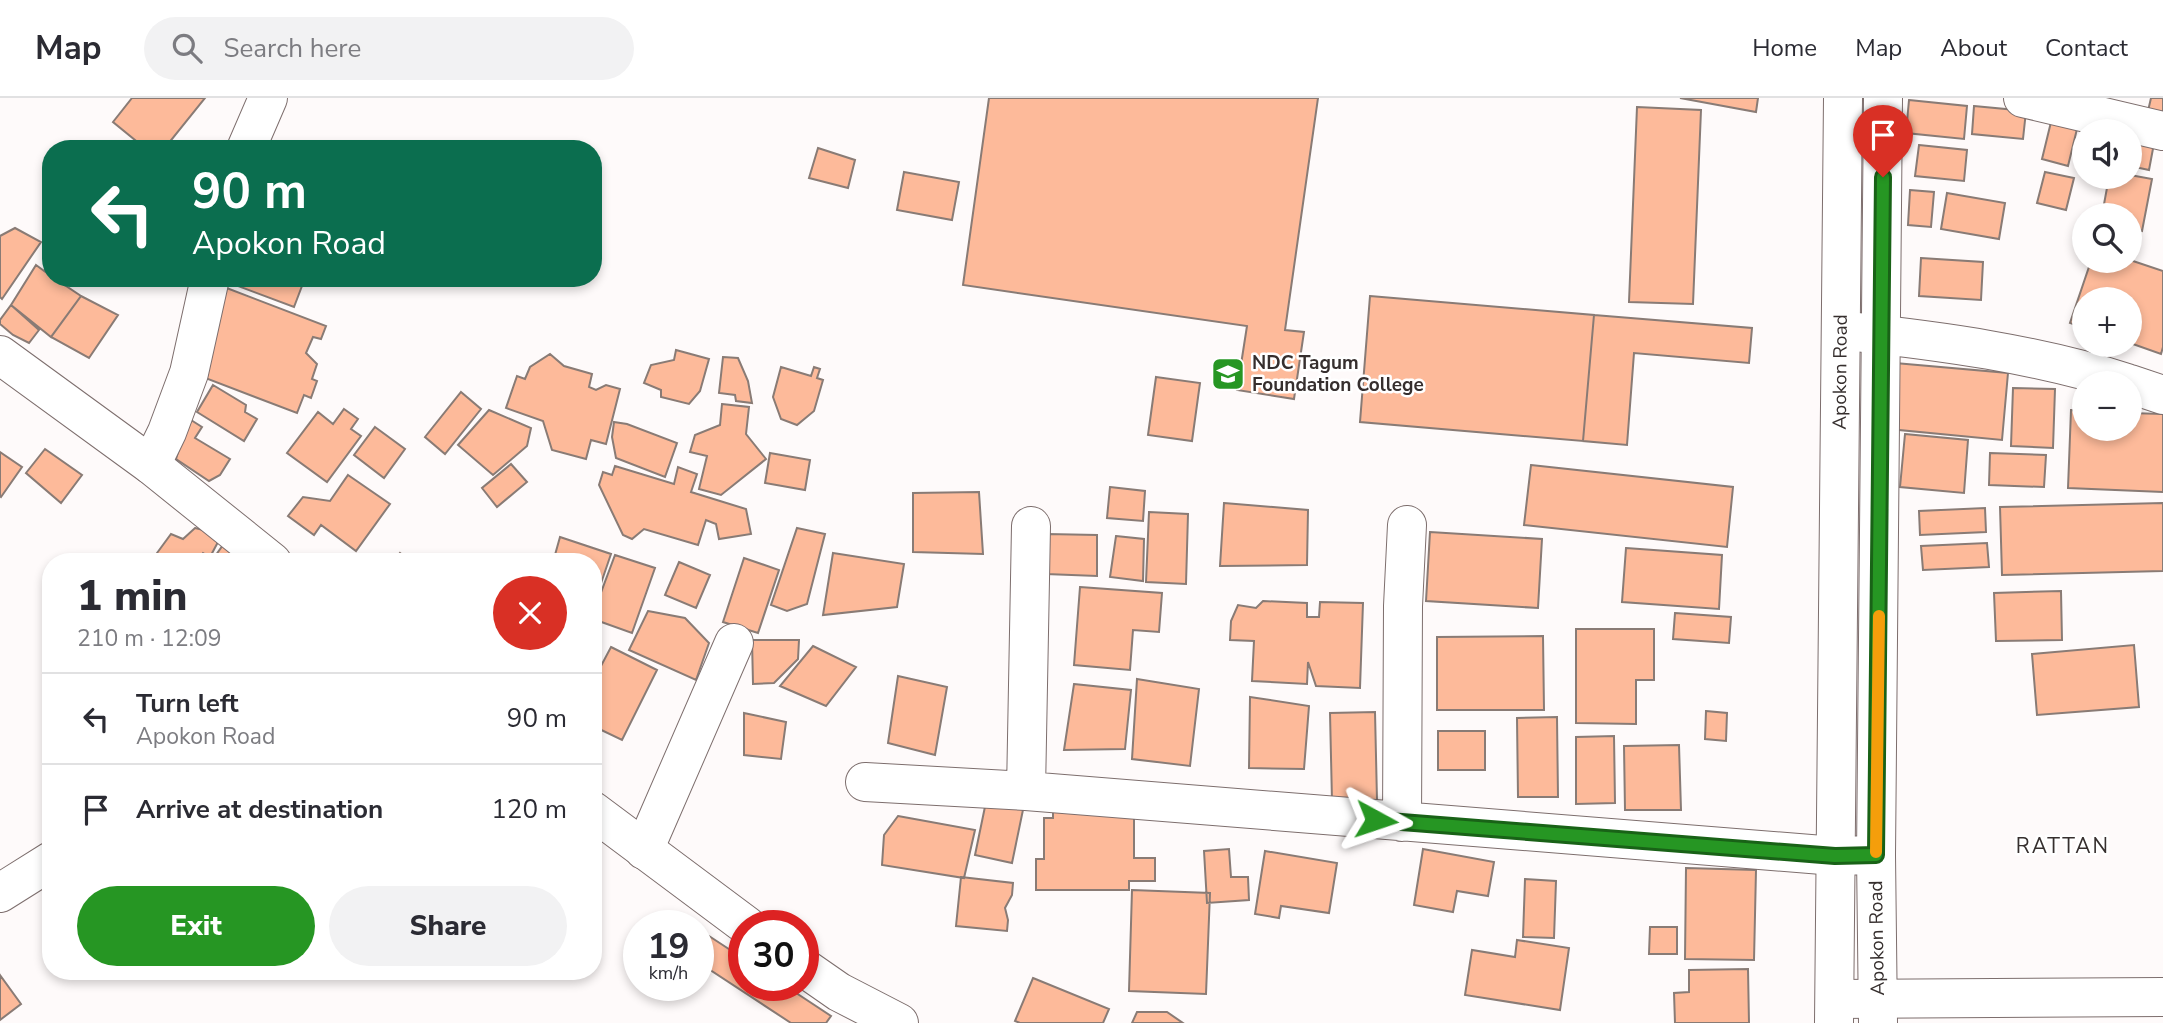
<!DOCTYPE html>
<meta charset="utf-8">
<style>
body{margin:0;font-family:"Nunito Sans",sans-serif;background:#f2f2f3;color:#2b2b33;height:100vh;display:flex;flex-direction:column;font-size:26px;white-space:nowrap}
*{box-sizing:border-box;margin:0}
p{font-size:23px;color:#7c7c81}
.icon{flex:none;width:38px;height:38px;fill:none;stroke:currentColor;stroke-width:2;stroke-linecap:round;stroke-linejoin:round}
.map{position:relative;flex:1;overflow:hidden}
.panel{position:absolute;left:42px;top:455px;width:560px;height:427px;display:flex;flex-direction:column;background:#fff;border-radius:28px;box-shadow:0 4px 10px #0003}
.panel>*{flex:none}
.top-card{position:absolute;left:42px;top:42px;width:560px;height:147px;border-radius:28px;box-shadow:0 4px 10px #0003;background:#0b6e4f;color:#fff;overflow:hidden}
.fabs{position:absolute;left:2072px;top:21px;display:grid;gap:14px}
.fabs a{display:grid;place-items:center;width:70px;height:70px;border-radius:50%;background:#fff;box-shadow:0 4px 10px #0003;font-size:35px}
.speed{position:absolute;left:623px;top:812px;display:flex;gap:14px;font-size:35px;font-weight:700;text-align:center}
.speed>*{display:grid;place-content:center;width:91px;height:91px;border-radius:50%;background:#fff;box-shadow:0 4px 10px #0003;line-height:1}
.speed small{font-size:18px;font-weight:400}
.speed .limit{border:10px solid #d22;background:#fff;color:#111}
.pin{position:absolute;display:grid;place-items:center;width:60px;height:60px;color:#fff;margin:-72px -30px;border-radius:50% 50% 50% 0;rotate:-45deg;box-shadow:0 0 7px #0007}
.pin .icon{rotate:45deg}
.me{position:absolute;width:77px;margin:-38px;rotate:95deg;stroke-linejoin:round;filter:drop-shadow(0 0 5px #0008)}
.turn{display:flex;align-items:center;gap:24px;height:147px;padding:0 35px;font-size:32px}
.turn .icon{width:91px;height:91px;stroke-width:2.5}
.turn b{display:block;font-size:49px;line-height:60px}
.round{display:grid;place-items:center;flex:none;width:74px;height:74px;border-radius:37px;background:#f2f2f3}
.summary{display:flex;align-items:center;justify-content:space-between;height:119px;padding:0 35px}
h1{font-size:42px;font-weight:800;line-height:52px}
.cta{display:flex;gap:14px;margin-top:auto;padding:14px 35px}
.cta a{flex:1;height:80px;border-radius:42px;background:#269623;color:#fff;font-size:28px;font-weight:800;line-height:80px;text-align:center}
.cta a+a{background:#f2f2f3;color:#2b2b33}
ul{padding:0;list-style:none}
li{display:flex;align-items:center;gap:21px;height:91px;padding:0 35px;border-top:2px solid #e1e1e2}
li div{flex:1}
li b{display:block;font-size:26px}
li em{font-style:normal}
header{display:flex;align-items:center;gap:42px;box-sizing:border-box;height:98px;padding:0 35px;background:#fff;border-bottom:2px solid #e1e1e2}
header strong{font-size:33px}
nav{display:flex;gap:38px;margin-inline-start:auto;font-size:24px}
.search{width:490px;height:63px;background:#f2f2f3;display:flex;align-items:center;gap:18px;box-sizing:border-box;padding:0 24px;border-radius:38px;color:#7c7c81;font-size:26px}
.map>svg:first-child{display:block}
</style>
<header>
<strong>Map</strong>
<div class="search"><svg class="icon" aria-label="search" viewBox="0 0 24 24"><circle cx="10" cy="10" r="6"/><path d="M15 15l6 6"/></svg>Search here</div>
<nav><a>Home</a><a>Map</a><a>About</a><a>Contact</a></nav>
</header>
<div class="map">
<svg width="2163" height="925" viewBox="0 0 2163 925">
<rect width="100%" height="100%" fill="#fefafa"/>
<!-- building -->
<path fill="#fdba9a" stroke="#897b75" stroke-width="2" d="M132 0H205L164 51H146L113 24Z
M989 0H1318L1285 232 1304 234 1294 301 1237 292 1247 228 963 187Z
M1680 0H1758L1756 14Z
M2151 0H2163V16L2148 13Z
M1909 2 1967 8 1964 41 1906 35Z
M1974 8 2026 13 2023 41 1972 36Z
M1637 9 1701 12 1693 206 1629 204Z
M2051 24 2077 31 2068 68 2042 61Z
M2130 34 2155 40 2149 72 2130 68Z
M1919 47 1967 52 1964 83 1915 78Z
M818 50 855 62 848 90 809 80Z
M904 74 959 84 952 122 897 112Z
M2045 74 2074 80 2066 112 2037 105Z
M2130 77 2152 81 2142 133 2130 131V117H2102L2109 79H2130Z
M1910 92 1934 94 1931 129 1908 127Z
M1947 95 2005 105 1999 141 1941 131Z
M15 130 41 144 2 201 0 199V138Z
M1921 160 1983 164 1981 202 1919 198Z
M2130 162 2163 173V249L2161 256 2130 245V201H2084V230L2070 225 2091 163Z
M36 167 51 178V180H54L81 198 51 239 11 207Z
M223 180H305L294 209 222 182Z
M224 189 326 228 321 241 313 239 306 255 317 266 312 281 317 283 311 300 304 297 297 315 200 278Z
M81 198 118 217 89 260 51 239Z
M1370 198 1594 217 1583 343 1360 324Z
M11 207 39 232 29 245 13 237 0 226V222Z
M1594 217 1752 230 1749 265 1634 255 1627 347 1583 343Z
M676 252 709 261 700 293 689 306 661 299V292L644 285 651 267 674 262Z
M550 256 564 268 592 276 589 289 596 292 606 287 620 291 606 346 591 342 586 361 552 352 543 323 506 310 517 278 525 281 530 269Z
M723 259 738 260 748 283 752 305 736 303 735 297 719 295Z
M1895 265 2008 275 2002 342 1889 331Z
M781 269 811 278 814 269 820 271 817 280 823 282 814 313 797 327 781 321 773 299Z
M1156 279 1200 285 1192 343 1148 337Z
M213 287 246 307 245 314 257 321 244 343 197 314Z
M2013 290 2055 291 2053 350 2011 348Z
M461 294 481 311 445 356 425 339Z
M722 306 749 309 746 336 766 361 721 397 699 391 707 358 690 354 695 337 720 327Z
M344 311 358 321 351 331 361 338 327 384 287 355 318 314 333 326Z
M489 312 531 330 527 348 493 377 458 347Z
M2071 312 2084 313V331H2130V315L2163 316V394L2068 390Z
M191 322 202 329 195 340 230 361 220 377 209 383 176 361 184 333Z
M614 324 627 326 677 345 665 379 616 360 612 339Z
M375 329 405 351 384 380 354 357Z
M1905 336 1968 342 1964 395 1900 389Z
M45 351 82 377 61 405 26 375Z
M0 354 22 369 1 399 0 398Z
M770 355 810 362 805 392 765 385Z
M1990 355 2046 357 2044 389 1989 387Z
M511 366 527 384 497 409 482 390Z
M1531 367 1733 389 1727 449 1524 427Z
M615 368 674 386 678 369 697 376 691 394 746 411 751 436 719 441 716 426 706 422 698 447 644 431 632 441 623 437 599 387 603 374 612 377Z
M348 377 390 406 356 453 321 427 314 437 288 418 303 399 330 403Z
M1110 389 1145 393 1143 423 1107 420Z
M979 394 983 456 913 454V395Z
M1224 405 1308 412 1307 467 1220 468Z
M2163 405V473L2002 477 2000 409Z
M1985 410 1986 434 1920 437 1919 413Z
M1149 414 1188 416 1186 486 1146 484Z
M195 430 212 434 218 444 210 459 203 455 198 464H167L157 455 171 436 183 441Z
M797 430 825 436 807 506 787 513 771 507Z
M1430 434 1542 441 1538 510 1426 503Z
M1047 436 1097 437V478L1046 476Z
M1116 438 1144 441 1143 483 1110 479Z
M560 439 611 456 598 494 593 492V464H553Z
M1987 445 1989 469 1923 472 1921 448Z
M223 447 247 464H211Z
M1626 450 1722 457 1719 511 1622 504Z
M400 455 411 464H393Z
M833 455 904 466 897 509 823 517Z
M615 457 655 470 632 535 593 521V516Z
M744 460 779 472 758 535 723 524Z
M679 464 710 477 696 510 665 497Z
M1080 489 1162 495 1159 534 1133 532 1130 572 1074 567Z
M2061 493 2062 542 1996 543 1994 495Z
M1263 503 1307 505V519H1319L1320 504 1363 505 1360 590 1316 588 1308 564 1307 586 1252 583 1254 543 1230 542 1231 523 1238 507 1256 510Z
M648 513 685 520 709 545 696 582 629 552Z
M1675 515 1731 519 1729 545 1673 541Z
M1576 531H1654V582H1636V626L1576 625Z
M1543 538 1544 612H1437V539Z
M752 542H799L798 561 774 585 753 586Z
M2134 547 2139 609 2037 617 2032 556Z
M813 548 856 569 826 608 780 588Z
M611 549 657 572 622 642 593 628V583Z
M898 578 947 589 935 657 888 645Z
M1137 581 1199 591 1190 668 1132 661Z
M1074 586 1131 592 1125 651 1064 652Z
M1250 599 1309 608 1304 671 1249 670Z
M1706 613 1727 615 1726 643 1705 641Z
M1375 614 1377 702 1332 703 1330 615Z
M744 615 786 624 781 661 744 657Z
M1557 619 1558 699H1518L1517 620Z
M1438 633H1485V672H1438Z
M1614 638 1615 705 1576 706V639Z
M1679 647 1681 712H1625L1624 648Z
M987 699 1024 707 1012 765 975 757Z
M1053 704 1134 720V760H1155V783H1129V792H1036V761H1044V720H1053Z
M898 718 975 732 964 780 882 767 884 737Z
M1229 751 1231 779H1248L1249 802 1207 805 1204 753Z
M1423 751 1494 764 1488 798 1457 793 1453 814 1414 807Z
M1265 753 1337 765 1329 815 1281 808 1279 820 1255 816Z
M1686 770 1756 772 1754 862 1685 861Z
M961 779 1013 785 1012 797 1005 810 1008 822 1007 833 956 828Z
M1525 781 1556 783 1554 840 1523 839Z
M1132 792 1210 795 1206 896 1129 893Z
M1650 829H1677V856H1649Z
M709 838 744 861V887H784L831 918 826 925H791L698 864V855Z
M1517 842 1569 850 1560 912 1465 897 1472 852 1515 859Z
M1748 871 1749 925H1675L1674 895 1689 894V872Z
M0 877 21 906 0 922Z
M1033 880 1109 911 1103 925H1020L1015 923Z
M1137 914H1167L1183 925H1132Z"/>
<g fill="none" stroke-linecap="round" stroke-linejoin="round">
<defs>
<path id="street" d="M2023 0 2163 33
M246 51 268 0
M1847 233C1941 243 2037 256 2127 285
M2130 286 2163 297
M151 367 167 334 189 275 210 180
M865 684 1026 693 1835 758 1876 757
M1026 693 1031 428
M1402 724 1403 508 1407 427
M644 752 734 545
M1835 901 2163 899"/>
<path id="secondary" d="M0 257 151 367 272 464
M593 713 747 828
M0 795 51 763
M803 869 839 894 899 925"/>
<g id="highway">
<path id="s1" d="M1834 925 1843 0"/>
<path d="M1878 925 1876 757 1883 0"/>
</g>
</defs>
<!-- street casing -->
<use href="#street" stroke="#7d6e6d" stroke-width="40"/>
<!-- secondary casing -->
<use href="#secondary" stroke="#7d6e6d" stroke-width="40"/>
<!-- highway casing -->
<use href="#highway" stroke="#7d6e6d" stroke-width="40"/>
<!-- street -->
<use href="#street" stroke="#fff" stroke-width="38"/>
<!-- secondary -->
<use href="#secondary" stroke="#fff" stroke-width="38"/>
<!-- highway -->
<use href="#highway" stroke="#fff" stroke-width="38"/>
</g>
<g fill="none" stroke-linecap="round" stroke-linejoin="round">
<defs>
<path id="route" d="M1376 722 1835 758 1876 757 1883 79"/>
</defs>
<!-- route casing -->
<use href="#route" stroke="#196217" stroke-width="18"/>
<!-- route -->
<use href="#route" stroke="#269623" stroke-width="12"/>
<!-- slow -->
<path stroke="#f59e0b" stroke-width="12" d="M1876 754 1879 518"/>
</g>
<!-- icons -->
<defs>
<symbol id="university-square" viewBox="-11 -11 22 22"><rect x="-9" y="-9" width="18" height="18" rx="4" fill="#269623" stroke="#fff"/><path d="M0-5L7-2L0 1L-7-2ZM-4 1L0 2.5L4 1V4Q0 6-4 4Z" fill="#fff"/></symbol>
</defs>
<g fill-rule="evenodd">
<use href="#university-square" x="1209" y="257" width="38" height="38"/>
</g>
<g text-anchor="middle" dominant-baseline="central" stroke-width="5" stroke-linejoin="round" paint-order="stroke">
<!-- poi labels -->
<g font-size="19" font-weight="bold" fill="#362f2e" stroke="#fff" text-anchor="start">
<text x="1252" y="265">NDC Tagum<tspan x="1252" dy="22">Foundation College</tspan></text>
</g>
<!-- street labels -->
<g font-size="19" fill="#362f2e" stroke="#fff">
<text stroke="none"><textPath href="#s1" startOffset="651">Apokon Road</textPath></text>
<text transform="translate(1877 840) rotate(-91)">Apokon Road</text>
</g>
<!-- neighbourhood labels -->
<g font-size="21" letter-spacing="2" fill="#362f2e" stroke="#fff">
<text x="2063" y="748">RATTAN</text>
</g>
</g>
</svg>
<div class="fabs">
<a><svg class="icon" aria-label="sound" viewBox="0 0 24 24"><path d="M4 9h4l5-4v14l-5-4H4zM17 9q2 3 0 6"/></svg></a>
<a><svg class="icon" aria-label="search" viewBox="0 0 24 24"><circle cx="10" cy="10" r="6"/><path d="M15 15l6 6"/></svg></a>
<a>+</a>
<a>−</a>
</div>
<div class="speed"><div>19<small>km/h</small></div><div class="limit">30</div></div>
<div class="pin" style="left:1883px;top:79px;background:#d93025"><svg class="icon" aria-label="arrive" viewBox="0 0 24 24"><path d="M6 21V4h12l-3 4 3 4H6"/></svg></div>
<svg class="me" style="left:1376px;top:722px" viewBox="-20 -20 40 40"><path d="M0-17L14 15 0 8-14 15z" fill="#269623" stroke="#fff" stroke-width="4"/></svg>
<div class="top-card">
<div class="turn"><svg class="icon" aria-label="left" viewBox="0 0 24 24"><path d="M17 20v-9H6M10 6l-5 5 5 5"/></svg><div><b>90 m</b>Apokon Road</div></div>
</div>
<section class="panel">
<div class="summary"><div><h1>1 min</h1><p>210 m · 12:09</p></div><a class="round" style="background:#d93025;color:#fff"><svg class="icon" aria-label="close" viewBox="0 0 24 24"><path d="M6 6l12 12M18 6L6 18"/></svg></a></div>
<ul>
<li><svg class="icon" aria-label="left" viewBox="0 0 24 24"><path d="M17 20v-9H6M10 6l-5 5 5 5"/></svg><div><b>Turn left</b><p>Apokon Road</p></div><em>90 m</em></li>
<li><svg class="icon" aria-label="arrive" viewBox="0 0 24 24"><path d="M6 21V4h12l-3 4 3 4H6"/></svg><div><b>Arrive at destination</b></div><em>120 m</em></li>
</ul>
<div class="cta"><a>Exit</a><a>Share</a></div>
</section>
</div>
